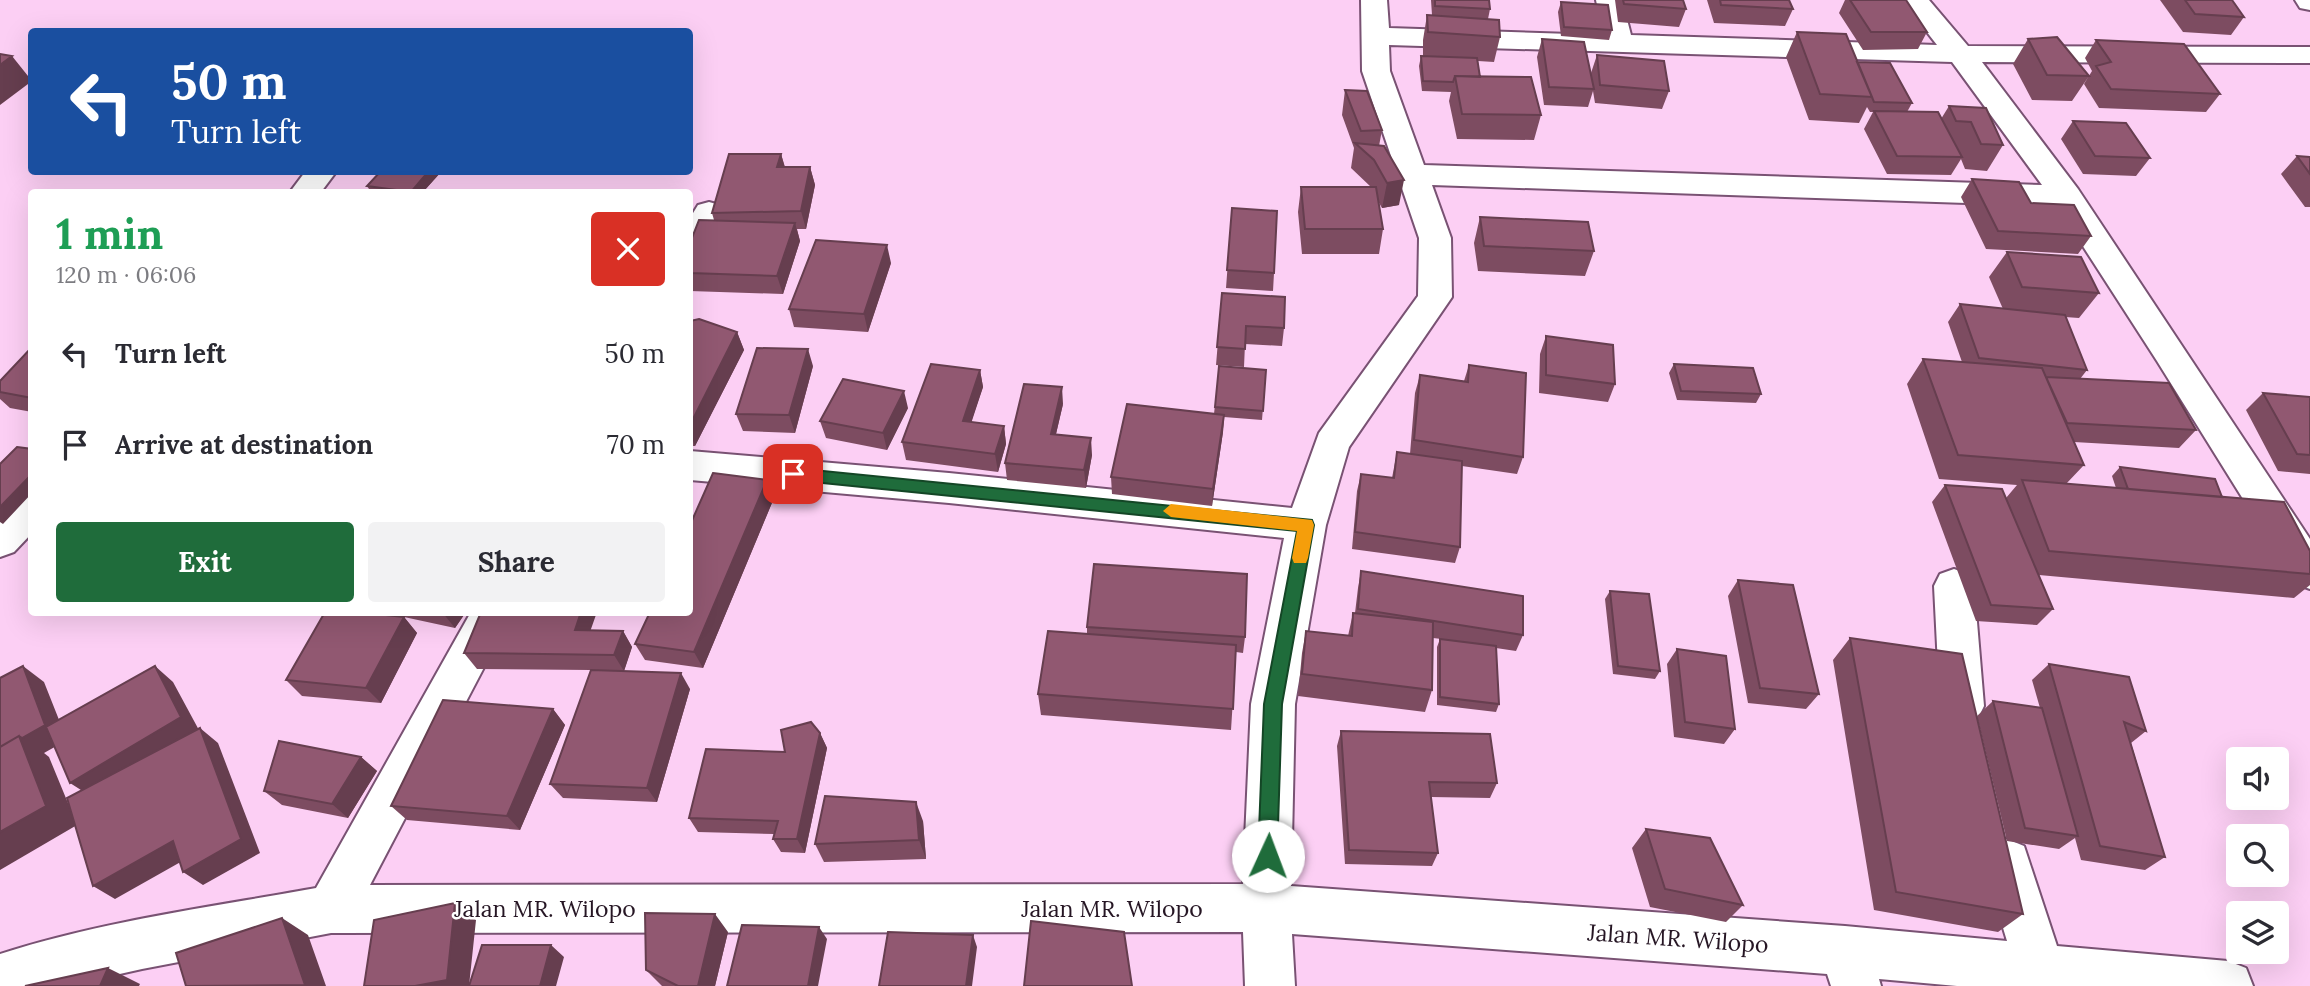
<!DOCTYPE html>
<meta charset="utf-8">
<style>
body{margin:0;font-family:Lora,serif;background:#f2f2f3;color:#2b2b33;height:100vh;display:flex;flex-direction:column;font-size:26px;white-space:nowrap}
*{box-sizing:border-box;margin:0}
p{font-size:23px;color:#7c7c81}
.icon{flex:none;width:38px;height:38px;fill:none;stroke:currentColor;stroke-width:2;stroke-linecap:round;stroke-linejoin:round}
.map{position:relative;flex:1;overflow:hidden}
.panel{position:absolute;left:28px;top:189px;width:665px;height:427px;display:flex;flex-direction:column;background:#fff;border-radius:7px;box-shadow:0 7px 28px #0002}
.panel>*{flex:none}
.guide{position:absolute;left:28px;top:28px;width:665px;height:147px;border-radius:7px;box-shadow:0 7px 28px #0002;background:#1a4fa0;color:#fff;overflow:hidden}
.fabs{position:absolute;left:2226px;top:747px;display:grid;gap:14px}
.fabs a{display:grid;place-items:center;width:63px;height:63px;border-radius:7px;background:#fff;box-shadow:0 7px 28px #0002;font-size:35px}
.pin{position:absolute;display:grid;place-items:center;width:60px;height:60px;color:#fff;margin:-30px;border-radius:14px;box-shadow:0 4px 10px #0006}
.me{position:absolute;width:77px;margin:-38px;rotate:2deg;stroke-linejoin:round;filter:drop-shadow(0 0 5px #0008)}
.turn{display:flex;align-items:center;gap:24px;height:147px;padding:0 28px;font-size:32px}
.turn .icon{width:91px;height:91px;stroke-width:2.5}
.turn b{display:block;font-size:49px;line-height:60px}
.round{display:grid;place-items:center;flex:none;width:74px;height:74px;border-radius:7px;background:#f2f2f3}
.summary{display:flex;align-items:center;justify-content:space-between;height:119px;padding:0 28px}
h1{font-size:42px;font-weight:800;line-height:52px;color:#1e9e55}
.primary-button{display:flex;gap:14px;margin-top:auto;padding:14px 28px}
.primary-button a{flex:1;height:80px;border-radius:7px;background:#1f6c3b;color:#fff;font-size:28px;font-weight:800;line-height:80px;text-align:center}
.primary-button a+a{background:#f2f2f3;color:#2b2b33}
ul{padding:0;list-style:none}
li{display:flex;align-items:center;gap:21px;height:91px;padding:0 28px}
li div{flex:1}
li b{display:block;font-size:26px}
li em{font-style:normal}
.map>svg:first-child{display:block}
</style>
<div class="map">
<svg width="2310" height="986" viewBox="0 0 2310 986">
<rect width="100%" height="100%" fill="#fccff4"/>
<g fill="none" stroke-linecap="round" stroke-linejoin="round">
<defs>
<path id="minor" d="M1361 0H1387L1389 28 1603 35 1596 0H1622L1631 35 1937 45 1902 0H1929L1968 46 2310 47V63L1982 62 2078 189 2310 539V589L2296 584 2157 361 2057 206 1432 185 1451 238 1452 297 1349 447 1326 525 1295 704 1291 886 1845 926 2007 941 1983 862 1990 846 2007 839 2024 846 2057 946 2228 961 2246 968 2253 986H1957L1879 979 1881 986H1831L1827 974 1292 934 1295 986H1245L1243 932 331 933 142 969 66 986H0V954C102 921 211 907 316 888L471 612H513L370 885 1243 884 1251 704 1284 538 949 503 690 480V451L949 473 1292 508 1319 433 1418 296 1419 238 1362 71ZM1389 45 1952 62 2042 185 1424 165 1390 71Z
M2295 0H2310V10L2300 8Z
M305 172H336L321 192H290Z
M709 202 720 205 725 212 702 253 690 256V218L698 205Z
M32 492V533L14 552 0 557V515L18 496Z
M1954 569 1968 574 1974 586 1984 706 1977 720 1962 725 1947 720 1940 706 1934 586 1940 574Z"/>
</defs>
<!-- minor casing -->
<use href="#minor" stroke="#795273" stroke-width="4"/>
<!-- minor -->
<use href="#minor" fill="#fff" fill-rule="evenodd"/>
</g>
<!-- wall -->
<path fill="#7d4c61" d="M1431 0H1489L1490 9 1488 19 1500 37 1494 62 1478 61 1480 77 1541 115 1534 140 1457 139 1449 101 1451 92 1422 91 1419 66 1421 56H1423V40L1427 15H1432Z
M1615 0H1683L1686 9 1679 27 1618 22Z
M1707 0H1789L1793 9 1785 26 1714 23Z
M1845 0H1906L1927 32 1918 49 1863 50 1839 13Z
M2160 0H2232L2244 17 2231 35 2183 32Z
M1561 2 1612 30 1609 40 1561 36 1558 12Z
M1797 32 1857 62 1912 103 1907 112 1941 119 1949 106 2003 145 1987 171 1965 169 1961 159 1951 175 1887 174 1864 129 1873 112H1870L1867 107 1859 123 1809 120 1786 57Z
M1542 39 1592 83 1591 73 1597 55 1669 91 1662 109 1595 103 1593 91 1588 107 1544 105 1537 57Z
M2028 39 2089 76 2072 101 2032 100 2013 64Z
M2096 40 2220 94 2206 112 2099 108 2084 84 2092 71 2085 58Z
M1345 90 1382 130 1379 146 1399 205 1382 208 1378 201 1383 229 1379 254H1302L1298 212 1301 187H1371L1351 168 1354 148 1342 115Z
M2073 121 2150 158 2136 176 2083 174 2061 139Z
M781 154 785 167H810L815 185 806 229H797L800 241 783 294 690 291V243L714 220 712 213Z
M2297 156 2310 157V207H2305L2281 174Z
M380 172H441L423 192H371L367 186Z
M1972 179 2031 203 2091 236 2078 254 1986 249 1961 197Z
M1232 208 1274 273 1273 291 1226 288Z
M1480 217 1594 251 1585 276 1478 271 1474 243Z
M2007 252 2099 293 2079 318 2065 317 2087 370 2080 379 2196 430 2179 448 2074 442 2084 465 2066 484 2116 488 2112 476 2120 467 2222 497 2310 551V585L2294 598 2039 575 2053 609 2037 625 1976 621 1932 502 1945 485 2006 498 2017 485 1939 479 1907 384 1923 359 1962 362 1948 322 1960 304 2003 309 1989 277Z
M891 263 868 332 794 327 789 309Z
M1222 293 1284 328 1282 346 1245 344 1244 367 1216 365Z
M690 321 737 332 744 350 695 446H690Z
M1546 336 1615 384 1608 402 1539 393 1540 354Z
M32 347V412L10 408 0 399V381Z
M1674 364 1761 394 1756 403 1677 400 1669 373Z
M1469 365 1523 457 1517 474 1462 466 1460 547 1455 563 1352 549 1357 491 1361 474 1392 478 1397 452 1410 454 1415 393 1420 375 1464 381Z
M813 366 795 433 743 431 736 414Z
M1219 366 1266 370 1262 420 1224 417 1223 432 1212 506 1112 494 1111 477 1214 414Z
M980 370 983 387 971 422 1004 426 1006 444 998 472 906 460 902 442Z
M2263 393 2310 397V474L2278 471 2246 410Z
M1063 404 1056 434 1092 455 1086 488 1007 480 1005 463Z
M908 408 887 450 826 438 820 421Z
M767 480 774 498 703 668 645 660 635 644Z
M1361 571 1523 635 1516 651 1496 648 1499 704 1496 712 1437 705V647L1440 639 1450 640 1433 638 1432 690 1425 712 1298 696 1302 653 1306 631 1348 636 1353 613H1355L1358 588Z
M1738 580 1819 694 1806 709 1748 703 1728 596Z
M1610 591 1660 671 1655 679 1613 674 1605 599Z
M385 612H466L455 628 404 617 417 633 381 703 302 696 286 680 404 617Z
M1087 627 1245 637 1243 653 1236 652 1231 730 1041 715 1038 694 1087 634Z
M591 630 623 631 632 647 624 671 592 670 690 689 657 802 563 798 550 784 591 670 477 669 464 653Z
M1850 638 2023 914 1998 932 1874 910 1833 660Z
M1677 649 1735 729 1724 744 1674 737 1667 664Z
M2049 664 2146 731 2131 743 2165 857 2145 870 2081 860 2075 838 2059 849 2007 841 1977 716 1993 701 2040 708 2032 680Z
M553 709 565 725 520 830 407 820 391 806Z
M1341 731 1497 783 1490 798 1431 797 1438 853 1432 866 1345 864 1337 746Z
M820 733 827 748 805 853 781 852 773 839 774 834 698 832 689 818 785 752Z
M361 757 377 771 348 818 282 805 264 791Z
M923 821 926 859 824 862 815 844Z
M1646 829 1743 905 1726 922 1650 907 1632 848Z
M728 932 715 986H662L646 970Z"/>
<!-- shaded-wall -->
<path fill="#663e4f" d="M12 56 32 81 0 105V65Z
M781 154 786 172 777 167Z
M810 167 815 185 806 229 801 211Z
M428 172H441L423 192H411Z
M1404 180 1399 205 1382 208 1387 183Z
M795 223 800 241 783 294 777 276Z
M887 245 891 263 868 332 864 314Z
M737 332 744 350 695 446 690 433V425Z
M808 349 813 366 795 433 789 415Z
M980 370 983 387 966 439 963 421Z
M1062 387 1063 404 1052 451 1051 434Z
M904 391 908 408 887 450 883 433Z
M1224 415 1223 432 1212 506 1213 489Z
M1004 426 1006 444 998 472 995 454Z
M1091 438 1092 455 1086 488 1084 470Z
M32 474V493L3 524 0 522V507Z
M767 480 774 498 703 668 694 652Z
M442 612H466L455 628Z
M581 612H597L585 646 575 630Z
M404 617 417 633 381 703 366 688Z
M623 631 632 647 624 671 614 655Z
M23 666 44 682 67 740 44 753 49 757 77 825 0 870V832L19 736Z
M155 666 173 682 200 732 92 797 70 783Z
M681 673 690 689 657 802 647 788Z
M553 709 565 725 520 830 507 816Z
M200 728 218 743 260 853 203 885 183 872Z
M820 733 827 748 805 853 797 839Z
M361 757 377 771 348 818 332 804Z
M916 802 923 821 926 859 919 840Z
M173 841 193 855 115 899 93 886Z
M455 903 476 920 469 986H415Z
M715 914 728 932 715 986H698Z
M282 918 308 935 326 986H304Z
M819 927 827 939 818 986H808Z
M973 935 977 947 972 986H966Z
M551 945 564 957 556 986H540Z
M108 968 140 984 139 986H100Z"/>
<!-- building -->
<path fill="#915871" stroke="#663e4f" stroke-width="2" d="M1435 0H1489L1490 9 1435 6Z
M1623 0H1683L1686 9 1624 4Z
M1720 0H1789L1793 9 1721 5Z
M1850 0H1906L1927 32H1871Z
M2185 0H2232L2244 17 2195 14Z
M1561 2 1608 5 1612 30 1564 27Z
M1427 15 1499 20 1500 37 1428 32Z
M1797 32 1846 34 1872 97 1820 94Z
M2057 37 2089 76 2047 75 2028 39Z
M1542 39 1584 42 1594 89 1549 87Z
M2096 40 2184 44 2220 94 2111 89 2096 66 2111 62Z
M0 54 12 56 0 65Z
M1597 55 1664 61 1669 91 1600 85Z
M1421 56 1477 58 1480 77 1455 76 1453 82 1423 81Z
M1857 62 1890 63 1912 103 1874 102Z
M1455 76 1531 77 1541 115 1462 114Z
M1345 90 1367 91 1382 130 1361 131Z
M1949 106 1986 108 2003 145 1981 144 1971 122 1956 121Z
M1874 111 1938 112 1962 157 1897 156Z
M2073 121 2126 123 2150 158 2095 156Z
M1355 143 1384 146 1404 180 1387 183 1374 160Z
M729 154H781L777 167H810L801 211 712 213Z
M2297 156 2310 157V174Z
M380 172H428L411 192 367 186Z
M1972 179 2019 182 2031 203 2074 205 2091 236 1998 231Z
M1301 187H1376L1383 229H1305Z
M1232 208 1277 211 1274 273 1227 270Z
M1480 217 1588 222 1594 251 1484 246Z
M699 220 795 223 777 276 690 273V243Z
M816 240 887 245 864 314 789 309Z
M2007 252 2081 257 2099 293 2022 287Z
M1222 293 1285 297 1284 328 1246 326 1245 349 1217 347Z
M1960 304 2065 315 2087 370 1979 358Z
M699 319 737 332 690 425V321Z
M1546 336 1613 345 1615 384 1546 375Z
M32 347V398L0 392V381Z
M757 348 808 349 789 415 736 414Z
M1923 359 2042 368 2084 465 1958 455Z
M931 364 980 370 963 421 1004 426 995 454 902 442Z
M1674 364 1753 368 1761 394 1681 391Z
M1469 365 1526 373 1523 457 1414 440 1420 375 1468 382Z
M1219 366 1266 370 1263 411 1215 407Z
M2046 377 2169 383 2196 430 2067 423Z
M843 379 904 391 883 433 820 421Z
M1024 384 1062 387 1051 434 1091 438 1084 470 1005 463Z
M2263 393 2310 397V455L2297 454Z
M1127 404 1224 415 1213 489 1111 477Z
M17 447 32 449V474L0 507V464Z
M1397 452 1462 461 1460 547 1355 532 1361 474 1394 478Z
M2120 467 2215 479 2222 497 2128 489Z
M713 473 767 480 694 652 635 644 650 612H690V525Z
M2022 480 2284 502 2310 551V574L2049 551Z
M1945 485 2002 489 2053 609 1991 605Z
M1094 564 1247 574 1245 637 1087 627Z
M1361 571 1523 596V635L1358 609Z
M1738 580 1793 585 1819 694 1760 688Z
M1610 591 1649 594 1660 671 1618 666Z
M325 612H358L404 617 366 688 286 680Z
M481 612H581L575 630 623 631 614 655 464 653Z
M1353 613 1433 622 1432 690 1302 674 1306 631 1352 636Z
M1048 631 1236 645 1233 709 1038 694Z
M1850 638 1962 654 2023 914 1896 892Z
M1440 639 1496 646 1499 704 1440 697Z
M1677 649 1726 656 1735 729 1685 722Z
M2049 664 2129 677 2146 731 2124 722 2165 857 2100 846Z
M23 666 45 725 22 738 19 736 0 747V678Z
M155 666 181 717 70 783 46 727Z
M591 670 681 673 647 788 550 784Z
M443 700 553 709 507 816 391 806Z
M1993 701 2042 708 2078 836 2025 828Z
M811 722 820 733 797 839H773L778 821 689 818 706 749 785 752 781 730Z
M200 728 241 839 183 872 173 841 93 886 67 798Z
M1341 731 1490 734 1497 783 1429 782 1438 853 1349 850Z
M19 736 46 806 0 832V747Z
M279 741 361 757 332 804 264 791Z
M825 796 916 802 919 840 815 844Z
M1646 829 1710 838 1743 905 1665 889Z
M455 903 447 980 415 986H364L374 920Z
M645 913 715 914 698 986H678L646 970Z
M282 918 305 985 186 986 176 953Z
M1031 921 1124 932 1132 986H1024Z
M742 925 819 927 808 986H727Z
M888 932 973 935 966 986H879Z
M482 945H551L540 986H469Z
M108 968 100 986H25Z"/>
<!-- route -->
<path fill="#1f6c3b" stroke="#144626" stroke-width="2" d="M793 468 1312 520 1314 525 1282 704 1277 856 1275 863 1268 866 1261 863 1258 856 1264 704 1297 531 793 480 785 474Z"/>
<!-- slow -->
<path fill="#f59e0b" d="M1171 504 1312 520 1314 525 1308 558 1306 563H1294L1292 558 1297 531 1171 517 1163 511Z"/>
<g text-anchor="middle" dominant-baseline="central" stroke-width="5" stroke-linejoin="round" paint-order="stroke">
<!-- near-street labels -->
<g font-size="23" fill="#261624" stroke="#fff">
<text x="545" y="908">Jalan MR. Wilopo</text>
<text x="1112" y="908">Jalan MR. Wilopo</text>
<text transform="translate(1678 938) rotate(4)">Jalan MR. Wilopo</text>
</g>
</g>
</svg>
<div class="fabs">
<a><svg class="icon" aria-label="sound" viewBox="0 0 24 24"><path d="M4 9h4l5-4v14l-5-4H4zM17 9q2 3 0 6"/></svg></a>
<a><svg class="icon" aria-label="search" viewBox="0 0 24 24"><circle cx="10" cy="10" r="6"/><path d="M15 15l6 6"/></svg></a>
<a><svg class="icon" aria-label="layers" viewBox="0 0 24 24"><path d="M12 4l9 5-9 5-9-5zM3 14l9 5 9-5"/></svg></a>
</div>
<div class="pin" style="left:793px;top:474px;background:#d93025"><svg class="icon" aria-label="arrive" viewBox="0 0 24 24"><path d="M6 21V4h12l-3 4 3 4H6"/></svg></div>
<svg class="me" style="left:1268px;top:856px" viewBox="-20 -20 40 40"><circle r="19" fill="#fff"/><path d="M0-13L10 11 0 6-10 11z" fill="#1f6c3b"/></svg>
<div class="guide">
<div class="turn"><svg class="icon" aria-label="left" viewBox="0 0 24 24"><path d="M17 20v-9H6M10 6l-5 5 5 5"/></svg><div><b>50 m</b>Turn left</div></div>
</div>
<section class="panel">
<div class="summary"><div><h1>1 min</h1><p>120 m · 06:06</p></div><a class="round" style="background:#d93025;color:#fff"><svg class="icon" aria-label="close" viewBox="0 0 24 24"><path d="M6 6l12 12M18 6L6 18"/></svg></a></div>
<ul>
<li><svg class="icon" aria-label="left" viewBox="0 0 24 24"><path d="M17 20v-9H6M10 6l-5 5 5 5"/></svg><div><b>Turn left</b></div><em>50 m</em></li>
<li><svg class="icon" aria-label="arrive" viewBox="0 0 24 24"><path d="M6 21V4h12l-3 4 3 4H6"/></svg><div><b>Arrive at destination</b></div><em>70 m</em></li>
</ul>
<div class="primary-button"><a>Exit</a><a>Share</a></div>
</section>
</div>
